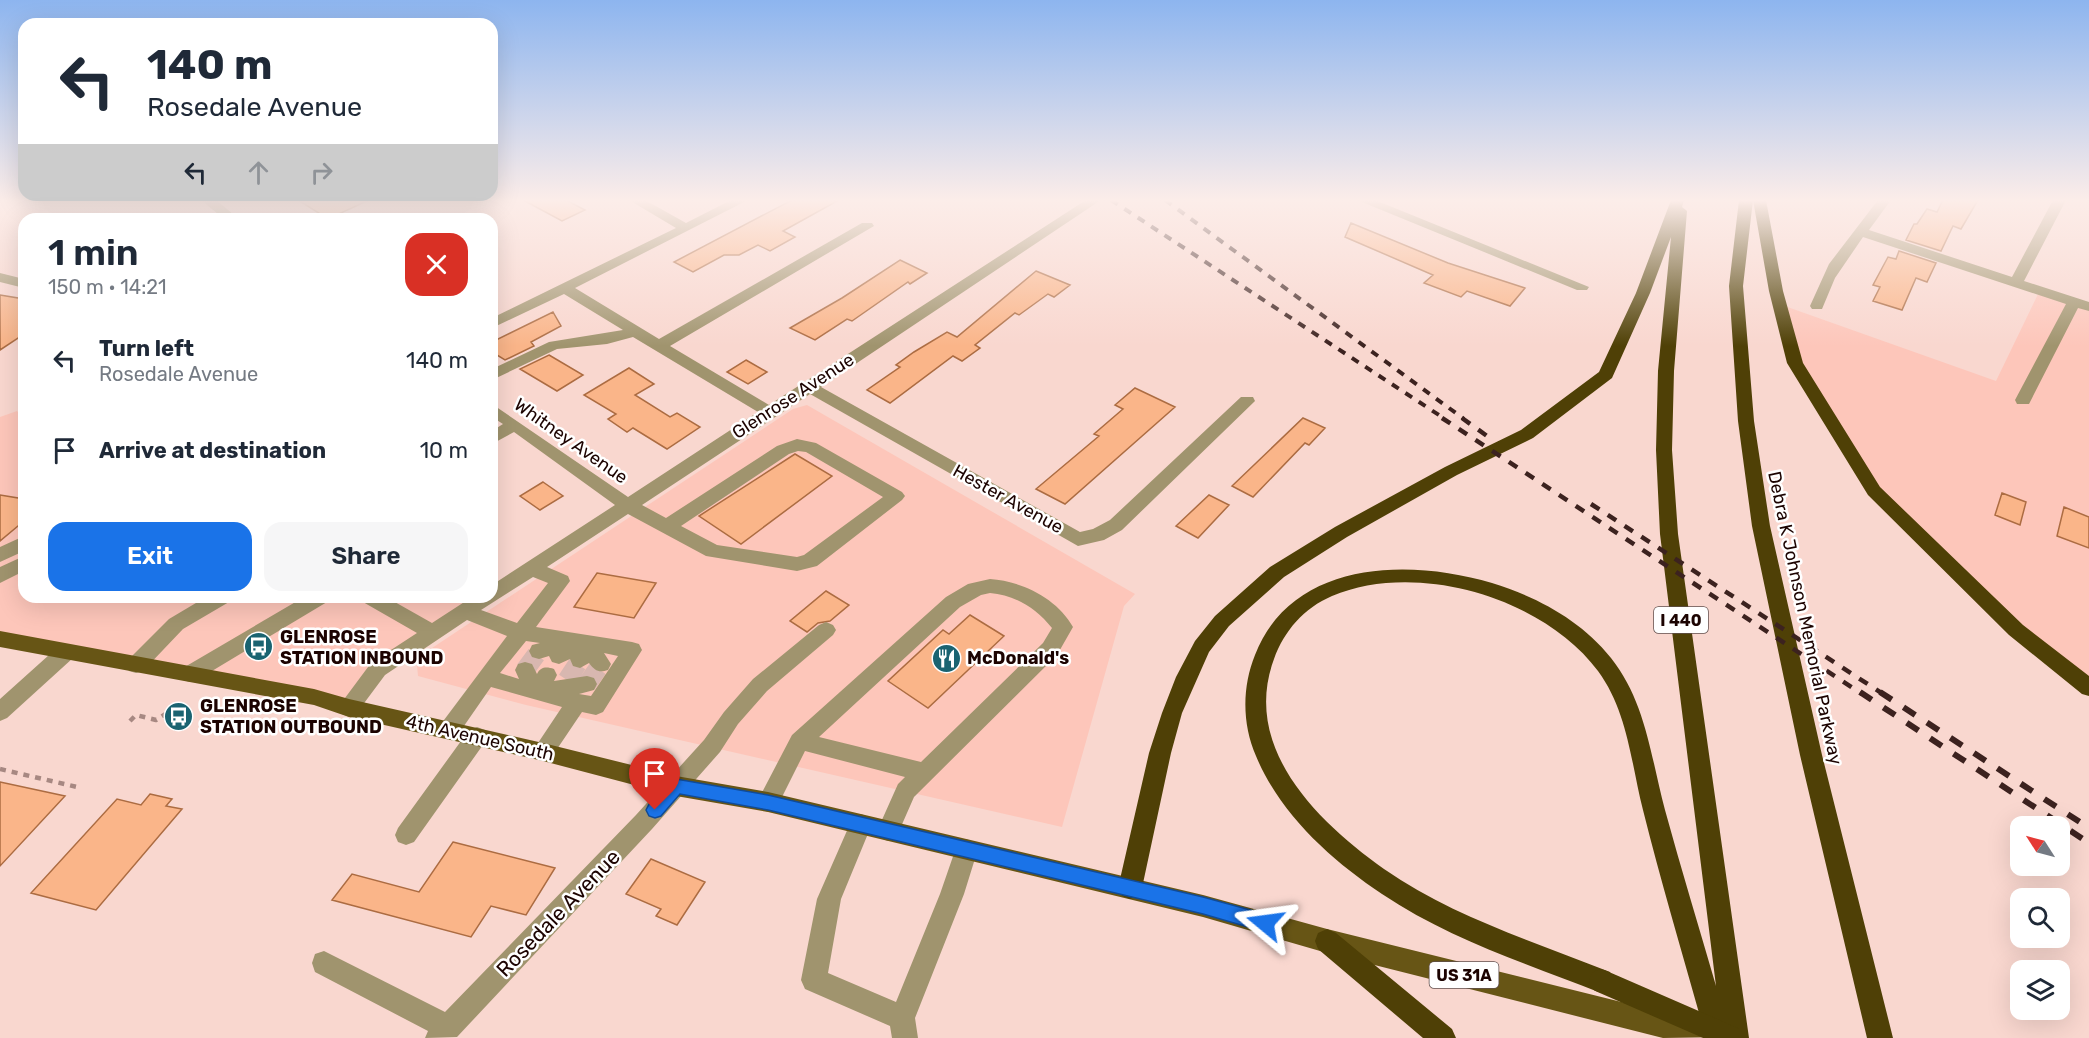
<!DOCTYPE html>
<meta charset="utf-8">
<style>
body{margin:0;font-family:Rubik,sans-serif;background:#f6f6f7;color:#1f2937;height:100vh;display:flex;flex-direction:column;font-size:22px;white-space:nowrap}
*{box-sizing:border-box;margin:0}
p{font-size:20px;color:#747a83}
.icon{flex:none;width:33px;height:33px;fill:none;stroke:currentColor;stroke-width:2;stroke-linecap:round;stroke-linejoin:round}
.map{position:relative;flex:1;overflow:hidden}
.side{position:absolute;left:18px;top:213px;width:480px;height:390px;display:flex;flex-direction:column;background:#fff;border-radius:18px;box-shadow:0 6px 24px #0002}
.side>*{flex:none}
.banner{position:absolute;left:18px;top:18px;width:480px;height:183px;border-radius:18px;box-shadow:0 6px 24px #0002;background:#fff;color:#1f2937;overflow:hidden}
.needle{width:39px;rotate:306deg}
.controls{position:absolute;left:2010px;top:816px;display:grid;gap:12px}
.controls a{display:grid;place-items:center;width:60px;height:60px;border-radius:12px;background:#fff;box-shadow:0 6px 24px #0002;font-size:30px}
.pin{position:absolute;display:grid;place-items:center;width:51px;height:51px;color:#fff;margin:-62px -26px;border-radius:50% 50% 50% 0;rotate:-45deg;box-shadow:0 0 6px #0007}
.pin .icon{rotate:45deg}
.me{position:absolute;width:66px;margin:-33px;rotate:286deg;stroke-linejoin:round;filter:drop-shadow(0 0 4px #0008)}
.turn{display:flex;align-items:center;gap:21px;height:126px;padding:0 30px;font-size:27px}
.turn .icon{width:78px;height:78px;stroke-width:2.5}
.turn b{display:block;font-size:42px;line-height:51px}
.lanes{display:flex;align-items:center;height:57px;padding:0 30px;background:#0003;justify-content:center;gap:30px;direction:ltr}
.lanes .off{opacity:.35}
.round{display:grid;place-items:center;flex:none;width:63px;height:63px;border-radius:18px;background:#f6f6f7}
.headline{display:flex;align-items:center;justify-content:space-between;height:102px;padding:0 30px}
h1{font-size:36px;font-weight:600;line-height:45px}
.primary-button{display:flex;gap:12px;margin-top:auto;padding:12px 30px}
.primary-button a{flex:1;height:69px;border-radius:18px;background:#1a73e8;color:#fff;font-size:24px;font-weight:600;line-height:69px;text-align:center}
.primary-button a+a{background:#f6f6f7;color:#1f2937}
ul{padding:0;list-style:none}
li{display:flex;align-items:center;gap:18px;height:90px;padding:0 30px}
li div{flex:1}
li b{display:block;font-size:22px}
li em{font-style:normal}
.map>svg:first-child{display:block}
</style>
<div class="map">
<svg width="2089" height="1038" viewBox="0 0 2089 1038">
<rect width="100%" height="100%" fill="#f9d7cf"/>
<!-- built -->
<path fill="#fdc6ba" d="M2040 290 2089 307V688L1874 491 1795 363 1779 304 1996 381Z
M807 405 1135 594 1124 606 1062 827 526 705 418 676 417 665 429 650 793 409Z
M17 411 24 419V597H469L478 603 378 669 349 708 0 639V417Z"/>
<!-- building -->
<path fill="#fab589" stroke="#ac6c42" stroke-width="1.5" d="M298 200H369L328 219Z
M523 200H566L585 210 562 221Z
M792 200H839L783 231 795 237 770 251 758 245 739 255H724L693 272 674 262Z
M1943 200H1978L1961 229 1953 226 1941 251 1906 240 1914 224H1917L1927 209 1937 212Z
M1351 223 1448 263 1525 288 1510 306 1467 291 1461 297 1424 283 1433 275 1345 237Z
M1899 251 1936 263 1927 282 1916 278 1902 310 1873 301 1880 287 1873 285 1888 257 1896 259Z
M900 260 927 273 910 284 908 282 852 321 847 319 815 340 790 328 842 298Z
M1036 271 1070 285 1054 297 1048 294 1019 315 1015 313 975 345 980 348 962 361 953 356 890 403 867 390 900 367 896 365 914 352 947 332 957 337Z
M0 295 24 299V334L0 350Z
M553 312 561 326 531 342 534 346 505 360 492 352V342Z
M549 355 583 375 557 391 520 369Z
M746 360 767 372 748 384 727 372Z
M629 368 654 384 635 395 670 417 677 413 700 427 667 449 633 428 627 432 608 419 616 414 584 395Z
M1135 388 1175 407 1065 504 1036 489 1099 436 1094 434 1123 409 1115 405Z
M1303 418 1325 428 1309 445 1305 443 1253 497 1232 486Z
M795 454 832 476 741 544 699 516Z
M543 482 563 496 540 510 520 496Z
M2002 493 2026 502 2020 525 1995 515Z
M0 495 24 499V521L0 541Z
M1209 495 1229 505 1198 538 1176 526Z
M2064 507 2089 517V548L2057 536Z
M597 573 656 583 634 618 574 607Z
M826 591 849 605 830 621 818 623 807 632 790 621Z
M970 615 1004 636 928 708 888 681 943 630 949 634Z
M0 782 65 796 0 866Z
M150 794 172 799 166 806 182 809 96 910 31 893 117 799 141 805Z
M453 842 555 868 526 915 491 906 471 937 332 900 352 874 419 892Z
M651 859 705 882 677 925 656 916 661 909 626 894Z"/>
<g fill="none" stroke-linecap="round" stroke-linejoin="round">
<!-- minor-tunnel -->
<path stroke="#d8b7b0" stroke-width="19" stroke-dasharray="19 9" stroke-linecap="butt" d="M525 670 539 651
M567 680 580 660
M587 684 601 664"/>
<!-- path -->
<path stroke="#a78882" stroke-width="4.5" stroke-dasharray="6 6" stroke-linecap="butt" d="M130 721 136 715 156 720 167 713
M0 769 77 787"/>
<!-- minor -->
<path fill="#a0946e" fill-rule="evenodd" d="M201 200H216L239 219H224Z
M629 200H645L686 223 731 200H748L575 288 659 339 862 223H872L874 226 670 346 769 405 1086 200H1101L821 387 1080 532 1093 529 1110 520 1241 397H1253L1255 401 1122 530 1104 540 1078 546 810 394 642 505 666 518 777 446 797 439 816 443 902 492 905 496 902 500 817 566 797 571 706 556 628 514 547 567 568 576 570 581 536 627 632 642 639 644 642 650 603 712 596 715 582 712 551 758 543 761 535 758 532 752 562 707 491 687 457 736 449 739 441 736 438 730 441 724 507 636 467 620 385 675 356 714 349 717 342 714 339 708 342 702 371 663 417 633 363 602 360 597H386L432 623 472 597H492V585L615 505 514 432 492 444V431L503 424 492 417V404L628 497 758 412 633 337 607 344 557 349 492 380V369L549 342 623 330 564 294 492 328V318L676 228ZM798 451 806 452 883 497 804 555 797 557 717 545 681 526 789 454ZM533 577 548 583 517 623 481 610ZM526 641 540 643 532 645 529 651 532 657 539 659 549 656 552 662 559 664 570 659 573 666 580 668 589 663C595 671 599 673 608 670L611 664 604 653 618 656 591 696 579 694 594 690 597 684 594 678 587 676 554 681 557 675 554 669C547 667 541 666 537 674L532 664 525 662 518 664 515 670 519 679 500 673Z
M1357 200H1375L1589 287 1587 290H1577Z
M1878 200H1891L1869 230 2012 277 2053 200H2066L2024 281 2089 302V311L2078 308 2029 404H2017L2015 400 2066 304 1863 237 1835 278 1822 309H1812L1810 306 1829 264Z
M0 273 24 279V288L0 282Z
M24 536V551L0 562V547Z
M24 556V571L0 583V567Z
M990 579C1021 581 1057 598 1073 627L1057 655 914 797 896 838 888 841 880 838 877 831 898 784 905 777 805 751 776 809 768 812 760 809 757 802 792 735 946 597 968 584ZM990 593C1015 595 1036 608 1052 628L1043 643 921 762 819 737 960 607 981 595Z
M206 597H232L229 602 183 629 143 671 136 673 129 671 126 665 129 659 169 619Z
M304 597H330L327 602 197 680 190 682 183 680 180 674 183 668Z
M826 622 833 625 836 630 833 635 767 691 738 724 720 752 652 829 457 1037 425 1038 428 1031 315 972 312 963 315 954 324 951 445 1012 636 815 704 740 724 712 753 679 819 625Z
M66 644 73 646 76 652 73 658 7 718 0 721V699L59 646Z
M477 727 485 730 488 736 485 742 414 842 406 845 398 842 395 835 398 828 469 730Z
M861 814 869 817 872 824 841 899 828 973 896 1002 940 894 958 842 966 839 974 842 978 849 964 894 915 1018 918 1038H892L890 1026 805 989 801 980 817 899 853 817Z"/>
<!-- major -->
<path fill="#675515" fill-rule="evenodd" d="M0 631 314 689 349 699 543 743 676 776 768 792 1203 895 1327 929 1710 1024 1719 1028 1723 1037 1663 1038 1327 953 1203 917 768 812 676 796 543 761 349 717 314 705 0 647Z"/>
<!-- highway -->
<path fill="#4f4006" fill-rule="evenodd" d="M1671 200H1684L1682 207 1687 211 1674 371 1672 450 1678 534 1749 1038H1706C1685 962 1662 886 1643 810 1631 763 1628 712 1598 671 1544 598 1417 560 1332 596 1304 608 1284 631 1274 659 1241 748 1318 822 1384 869 1453 917 1533 941 1610 972L1614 981 1610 990 1601 993C1527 964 1449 939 1382 894 1331 860 1280 814 1256 756 1242 724 1242 687 1255 655 1292 560 1408 558 1492 583 1537 597 1581 620 1611 658 1646 702 1651 758 1665 810 1681 869 1699 927 1716 986L1660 534 1656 450 1658 371 1671 237 1650 293 1612 378 1533 438 1457 475 1347 537 1284 577 1229 626 1209 652 1182 713 1171 753 1142 888 1138 896 1130 899 1122 896 1118 888 1149 753 1162 713 1176 677 1195 641 1215 616 1270 567 1335 527 1445 467 1521 430 1599 372 1636 293Z
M1739 200H1753L1743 286 1754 421 1770 526 1822 755 1893 1038H1867L1800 755 1752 526 1738 421 1729 286Z
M1753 200H1766L1783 291 1803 363 1880 487 2023 625 2089 676V696L2082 694 2009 635 1868 495 1787 363 1769 291Z
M1327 929 1336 933 1452 1029 1456 1038H1423L1318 949 1315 941 1318 933Z"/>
<!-- rail-far2 -->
<path stroke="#3c221f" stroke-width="4" stroke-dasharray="8 8" stroke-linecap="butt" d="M1111 200 1445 419
M1165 200 1464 419"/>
<!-- rail-far1 -->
<path stroke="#3c221f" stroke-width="4.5" stroke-dasharray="10 10" stroke-linecap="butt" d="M1442 418 1862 694
M1462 418 1487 436
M1591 504 1883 694"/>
<!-- rail -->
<path stroke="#3c221f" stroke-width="6" stroke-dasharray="14 14" stroke-linecap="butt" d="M1860 692 2089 843
M1880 692 2089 828"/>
<!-- highway-bridge -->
<path stroke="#4f4006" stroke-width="23" d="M1601 981 1732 1038"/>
</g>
<!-- sky -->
<linearGradient id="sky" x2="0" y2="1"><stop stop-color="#8db5ef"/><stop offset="0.58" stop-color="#fcede9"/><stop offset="1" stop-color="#fcede9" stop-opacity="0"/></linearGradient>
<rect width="2089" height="346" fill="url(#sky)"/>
<!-- route -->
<path fill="#1a73e8" stroke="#114b97" stroke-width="1.5" d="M676 779 768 795 1203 897 1265 914 1271 917 1274 923 1271 929 1265 932 1203 914 768 810 680 794 661 816 655 818 649 816 646 810C651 799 665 783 676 779Z"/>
<!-- icons -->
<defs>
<symbol id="bus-disc" viewBox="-11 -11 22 22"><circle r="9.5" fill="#1a6371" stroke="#fff"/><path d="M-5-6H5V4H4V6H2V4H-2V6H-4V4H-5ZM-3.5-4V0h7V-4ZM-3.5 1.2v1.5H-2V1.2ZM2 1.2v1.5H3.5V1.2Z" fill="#fff"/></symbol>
<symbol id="restaurant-disc" viewBox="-11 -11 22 22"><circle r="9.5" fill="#1a6371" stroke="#fff"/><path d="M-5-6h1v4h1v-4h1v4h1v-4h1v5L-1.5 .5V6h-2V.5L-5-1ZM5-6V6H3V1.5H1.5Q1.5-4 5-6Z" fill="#fff"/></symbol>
</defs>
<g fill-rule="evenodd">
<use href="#bus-disc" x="242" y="630" width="33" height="33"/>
<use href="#restaurant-disc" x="930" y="642" width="33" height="33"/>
<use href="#bus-disc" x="162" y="700" width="33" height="33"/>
</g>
<g text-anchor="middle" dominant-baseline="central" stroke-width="5" stroke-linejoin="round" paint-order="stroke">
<!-- shield labels -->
<g fill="#fff" stroke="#604f4d" stroke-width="1.5">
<rect x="1654" y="607" width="54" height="26" rx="4.5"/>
<rect x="1429.5" y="962" width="69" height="26" rx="4.5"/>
</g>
<g font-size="16" font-weight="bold" fill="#1c0301">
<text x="1681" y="620">I 440</text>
<text x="1464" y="975">US 31A</text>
</g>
<!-- street labels -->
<g font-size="18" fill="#1c0301" stroke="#fff">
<text transform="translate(793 396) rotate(-33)">Glenrose Avenue</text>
<text transform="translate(571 441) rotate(35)">Whitney Avenue</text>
<text transform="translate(1008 499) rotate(29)">Hester Avenue</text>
<text transform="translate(1805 618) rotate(78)">Debra K Johnson Memorial Parkway</text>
<text transform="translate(480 738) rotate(13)">4th Avenue South</text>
</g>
<!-- poi labels -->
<g font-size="18" font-weight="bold" fill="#1c0301" stroke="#fff" text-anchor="start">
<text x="280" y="637">GLENROSE<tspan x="280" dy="21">STATION INBOUND</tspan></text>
<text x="967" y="658">McDonald's</text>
<text x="200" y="706">GLENROSE<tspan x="200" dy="21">STATION OUTBOUND</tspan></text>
</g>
<!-- near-street labels -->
<g font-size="21" fill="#1c0301" stroke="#fff">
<text transform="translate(558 913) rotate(-46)">Rosedale Avenue</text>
</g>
</g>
</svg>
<div class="controls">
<a><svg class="needle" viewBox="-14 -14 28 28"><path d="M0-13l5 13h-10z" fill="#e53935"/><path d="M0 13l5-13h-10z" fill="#747a83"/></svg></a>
<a><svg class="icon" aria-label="search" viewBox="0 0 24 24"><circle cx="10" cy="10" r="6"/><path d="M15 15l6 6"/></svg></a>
<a><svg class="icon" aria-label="layers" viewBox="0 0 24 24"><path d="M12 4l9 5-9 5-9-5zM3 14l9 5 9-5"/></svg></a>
</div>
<div class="pin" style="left:655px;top:810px;background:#d93025"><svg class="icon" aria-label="arrive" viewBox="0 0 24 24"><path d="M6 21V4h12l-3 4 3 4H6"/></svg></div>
<svg class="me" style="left:1265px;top:923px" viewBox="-20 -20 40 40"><path d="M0-17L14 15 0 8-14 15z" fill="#1a73e8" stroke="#fff" stroke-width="4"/></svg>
<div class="banner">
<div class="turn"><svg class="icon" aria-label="left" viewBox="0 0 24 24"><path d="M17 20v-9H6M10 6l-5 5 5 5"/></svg><div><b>140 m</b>Rosedale Avenue</div></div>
<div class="lanes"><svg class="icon" aria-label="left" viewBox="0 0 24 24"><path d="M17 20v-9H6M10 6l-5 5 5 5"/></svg><svg class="icon off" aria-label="ahead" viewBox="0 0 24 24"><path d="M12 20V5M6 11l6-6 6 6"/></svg><svg class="icon off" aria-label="right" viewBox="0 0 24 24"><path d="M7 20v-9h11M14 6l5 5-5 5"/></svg></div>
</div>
<section class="side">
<div class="headline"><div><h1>1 min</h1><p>150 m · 14:21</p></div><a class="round" style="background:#d93025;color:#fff"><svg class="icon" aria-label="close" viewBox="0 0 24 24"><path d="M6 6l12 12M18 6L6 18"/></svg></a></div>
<ul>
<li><svg class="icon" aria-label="left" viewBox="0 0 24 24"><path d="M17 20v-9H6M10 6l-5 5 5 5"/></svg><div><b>Turn left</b><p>Rosedale Avenue</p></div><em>140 m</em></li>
<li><svg class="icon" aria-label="arrive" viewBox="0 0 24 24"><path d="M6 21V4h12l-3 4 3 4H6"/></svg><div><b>Arrive at destination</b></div><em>10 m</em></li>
</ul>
<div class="primary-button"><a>Exit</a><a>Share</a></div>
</section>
</div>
